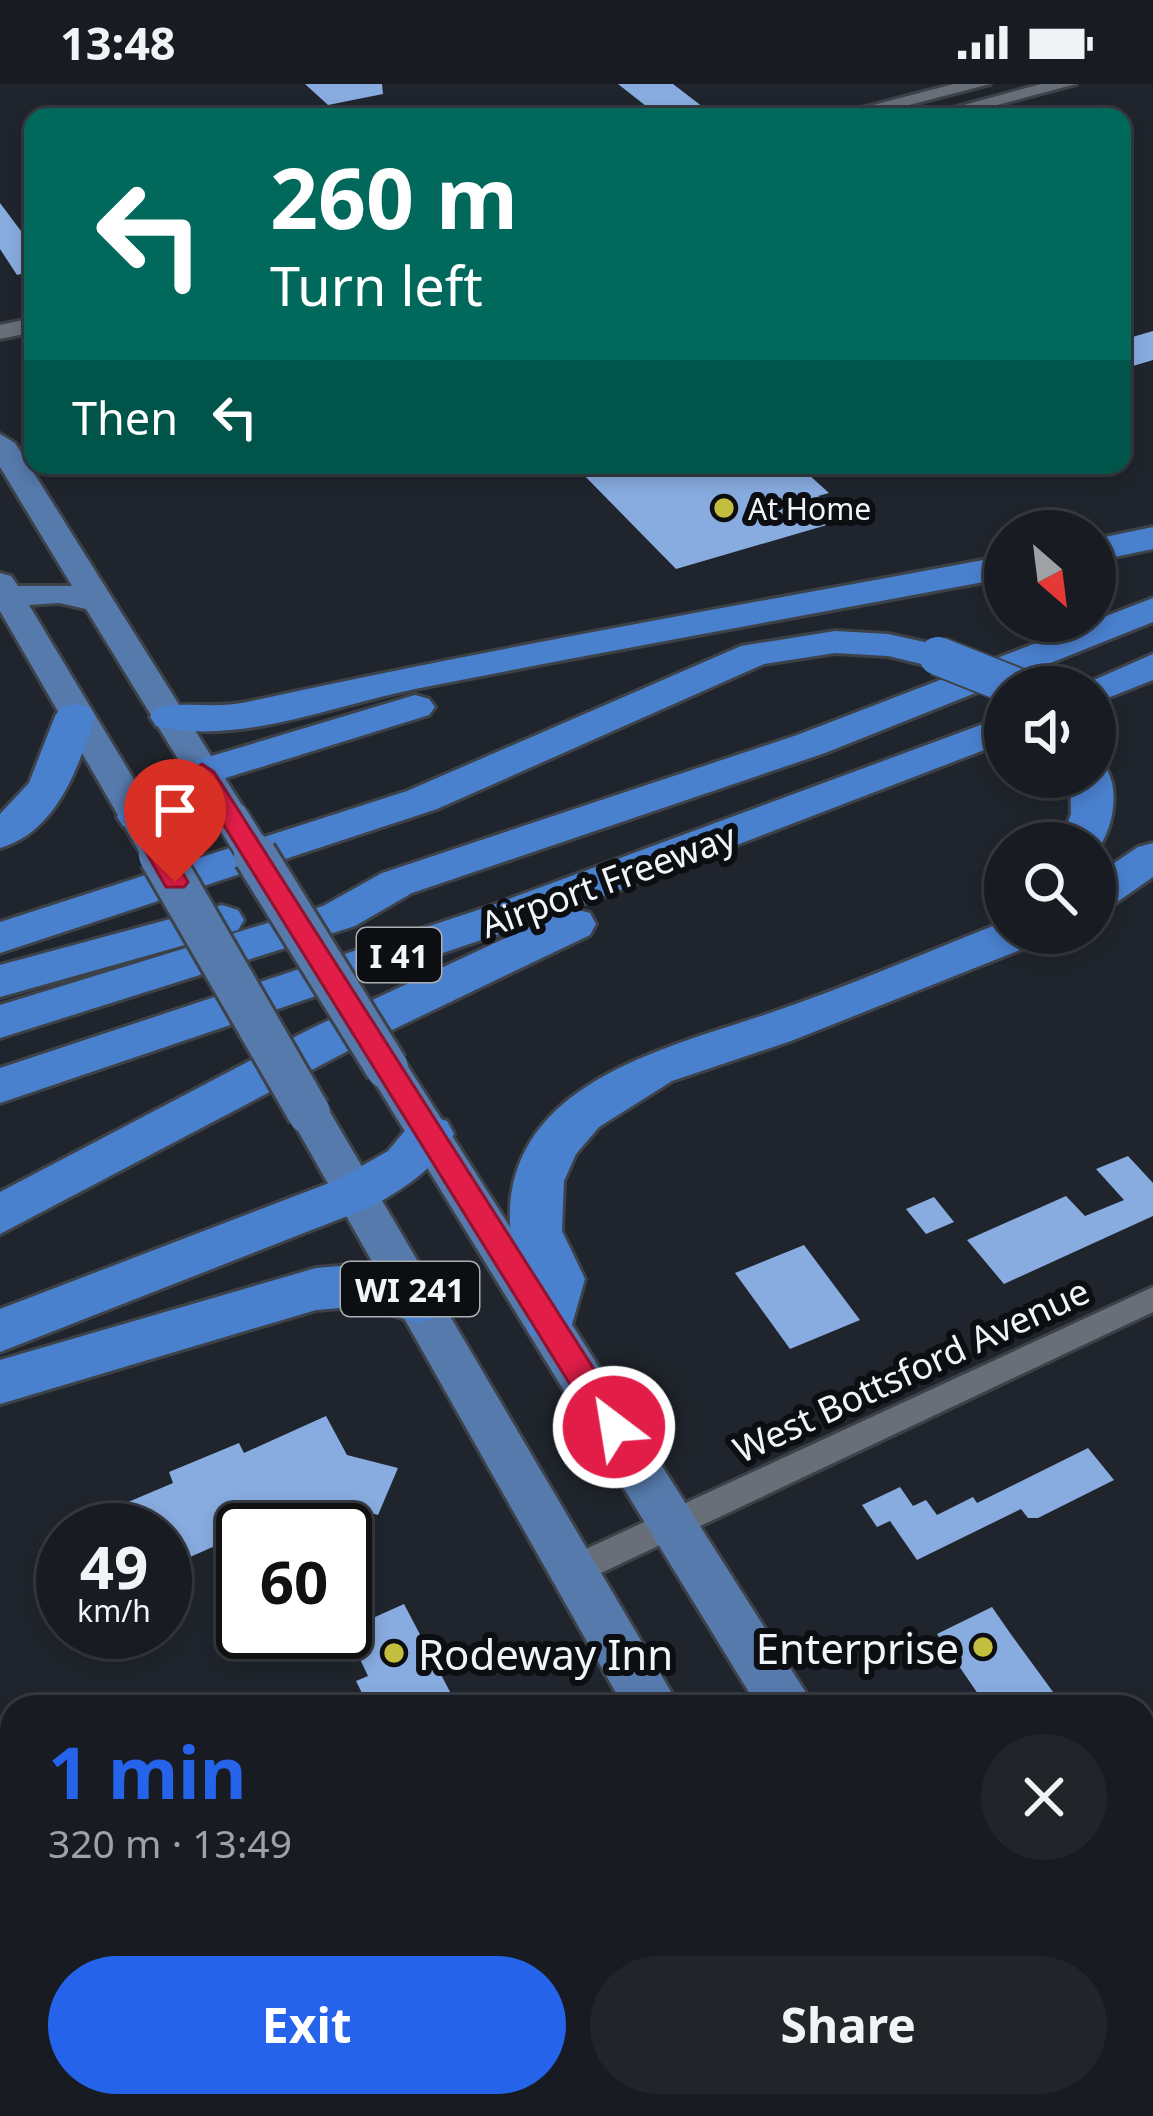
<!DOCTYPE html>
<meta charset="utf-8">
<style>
body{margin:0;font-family:"Noto Sans",sans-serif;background:#21252a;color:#f1f3f6;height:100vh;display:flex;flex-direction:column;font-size:45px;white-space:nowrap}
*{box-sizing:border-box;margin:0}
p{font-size:39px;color:#9fa1a5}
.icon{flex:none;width:66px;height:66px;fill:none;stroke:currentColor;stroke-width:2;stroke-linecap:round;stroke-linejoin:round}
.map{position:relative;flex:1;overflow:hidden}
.details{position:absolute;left:0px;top:1611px;width:1155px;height:423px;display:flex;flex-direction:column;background:#181c22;border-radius:36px 36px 0 0;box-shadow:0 6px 18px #0003,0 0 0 3px #363a40}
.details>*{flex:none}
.hud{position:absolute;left:24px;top:24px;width:1107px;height:366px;border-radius:24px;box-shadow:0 6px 18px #0003,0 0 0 3px #363a40;background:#00695c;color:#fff;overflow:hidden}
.needle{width:78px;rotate:152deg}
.tools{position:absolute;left:984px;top:426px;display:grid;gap:24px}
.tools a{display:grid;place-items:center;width:132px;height:132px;border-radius:50%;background:#181c22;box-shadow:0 6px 18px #0003,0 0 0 3px #363a40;font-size:60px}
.speed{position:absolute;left:36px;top:1419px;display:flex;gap:24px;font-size:60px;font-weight:700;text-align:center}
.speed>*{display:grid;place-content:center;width:156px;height:156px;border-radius:50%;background:#181c22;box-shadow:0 6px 18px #0003,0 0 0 3px #363a40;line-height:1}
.speed small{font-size:30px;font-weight:400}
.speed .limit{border:6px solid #111;border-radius:18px;background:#fff;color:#111}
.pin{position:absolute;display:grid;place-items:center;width:102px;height:102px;color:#fff;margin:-123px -51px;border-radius:50% 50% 50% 0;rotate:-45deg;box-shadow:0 0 12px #0007}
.pin .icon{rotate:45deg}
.me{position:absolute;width:132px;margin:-66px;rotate:329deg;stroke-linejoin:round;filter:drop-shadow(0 0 9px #0008)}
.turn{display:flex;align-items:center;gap:42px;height:252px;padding:0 48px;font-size:54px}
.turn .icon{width:156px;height:156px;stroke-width:2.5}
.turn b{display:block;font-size:84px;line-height:102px}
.then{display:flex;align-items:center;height:114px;padding:0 48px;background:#0003;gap:24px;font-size:45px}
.round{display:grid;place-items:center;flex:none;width:126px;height:126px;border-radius:63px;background:#21252a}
.summary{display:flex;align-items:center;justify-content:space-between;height:204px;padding:0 48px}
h1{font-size:72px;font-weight:700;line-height:90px;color:#2563eb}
.cta{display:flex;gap:24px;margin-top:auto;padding:24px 48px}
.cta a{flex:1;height:138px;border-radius:72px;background:#2563eb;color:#fff;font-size:48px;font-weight:700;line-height:138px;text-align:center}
.cta a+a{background:#21252a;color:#f1f3f6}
.status{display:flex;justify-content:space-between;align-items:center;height:84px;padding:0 60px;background:#181c22;direction:ltr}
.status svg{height:33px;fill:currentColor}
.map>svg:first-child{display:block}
</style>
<div class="status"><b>13:48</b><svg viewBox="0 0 49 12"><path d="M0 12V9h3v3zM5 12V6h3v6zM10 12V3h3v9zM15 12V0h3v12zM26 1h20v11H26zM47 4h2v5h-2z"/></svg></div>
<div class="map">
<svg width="1153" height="2032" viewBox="0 0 1153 2032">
<rect width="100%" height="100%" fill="#20252d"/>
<!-- building -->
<path fill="#88ace0" d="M305 0H382L383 10 328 21Z
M618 0H673L716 33H660Z
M0 119 33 163V187L17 191 0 165Z
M1153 247V276L1133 282 1122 274V256Z
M574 381H798L829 409 818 412 844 436 676 485Z
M1128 1072 1153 1099V1132L1004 1200 967 1156 1066 1112 1085 1132 1124 1116 1096 1085Z
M934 1113 954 1138 926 1150 906 1125Z
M804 1161 860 1236 790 1265 735 1189Z
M326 1332 347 1371 398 1384 378 1431 330 1418 314 1426 311 1420 165 1484V1446H62L173 1399 169 1388 239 1359 244 1369Z
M1088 1364 1114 1396 1038 1434H1028L1021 1425 917 1476 890 1437 877 1443 862 1421 900 1403 913 1422 926 1416 937 1431 973 1413 977 1419Z
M404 1520 458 1623H369L356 1597 368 1592 346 1546Z
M992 1523 1010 1549 1064 1623H987L937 1550Z"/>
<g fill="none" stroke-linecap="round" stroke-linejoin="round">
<defs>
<path id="street" d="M1153 1203V1228L584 1497 572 1501 560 1497 556 1487 560 1477Z
M433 2022H486L481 2032H428Z"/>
<path id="secondary" d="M954 0H990L863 33H827Z
M1041 0H1076L952 33 942 27Z
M33 234V248L0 255V241Z"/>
<path id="primary" d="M0 350 15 359 250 734 245 742H219L86 525 59 519 29 521 172 759 166 768H140L134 759 0 527V489L11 492 18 502H72L0 383Z
M387 969 402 973 815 1623H758L366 984 372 973Z
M309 1013 324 1018 680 1623H624L288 1029 294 1018Z
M855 2022H917L922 2032H859Z
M942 2022H1006L1011 2032H946Z
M1013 2022H1075L1080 2032H1017Z"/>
<path id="highway" d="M1153 443V465L1095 477V455Z
M1005 472V494C808 531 611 566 415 605 334 621 239 662 156 642L150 633 156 624C186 617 217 625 247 618 498 563 752 519 1005 472Z
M1153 514V538L825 669 412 809 355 842 0 954V921L323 822 382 789 797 651Z
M835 547 888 550 952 564 957 572 952 580 938 584 888 572 835 569 764 580 437 725 0 869V838L407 707 741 562Z
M1153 570V596L1095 619V603H1078Z
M415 611 429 615 435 623 429 631 216 697 153 742 138 746 123 742 117 733 123 724 188 679Z
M75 620 89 623 95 632C79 682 57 748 0 764V730L29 699 55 632 61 623Z
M1005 632V658L562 828 574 825 590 829 596 840 590 851 344 969 0 1150V1108L310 945 555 831 0 1019V984L490 822Z
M1095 681 1106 684C1121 708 1112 749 1095 769V759H1061L1071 730 1070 693H1095Z
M1153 759V793L1110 823 1095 828V792L1138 763Z
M222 821 238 826 244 836 238 846 0 913V881Z
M1003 838 1005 849H1041L1035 860 791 957 672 997 599 1043 576 1070 564 1097 562 1147 585 1195 569 1251 550 1257 531 1251C518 1224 538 1215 532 1190 528 1172 511 1159 510 1140 504 1001 663 965 764 931 845 904 924 869 1003 838Z
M430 1032 447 1037 454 1050C434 1086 407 1102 373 1122L0 1268V1225L337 1096 388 1067 413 1037Z
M364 1180 436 1203 443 1218 436 1233 417 1239 364 1222 316 1226 0 1320V1276L316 1184Z"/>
</defs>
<!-- street casing -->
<use href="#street" stroke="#3d4148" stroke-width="6"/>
<!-- secondary casing -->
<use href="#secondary" stroke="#3d4148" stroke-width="6"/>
<!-- primary casing -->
<use href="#primary" stroke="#3d4148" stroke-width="6"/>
<!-- highway casing -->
<use href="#highway" stroke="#3d4148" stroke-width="6"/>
<!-- street -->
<use href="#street" fill="#686f78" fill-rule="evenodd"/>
<!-- secondary -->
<use href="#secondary" fill="#686f78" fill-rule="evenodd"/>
<!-- primary -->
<use href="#primary" fill="#567aac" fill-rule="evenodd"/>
<!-- highway -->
<use href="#highway" fill="#4a81cf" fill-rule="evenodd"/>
<defs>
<path id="primary-bridge-far1" d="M232 734 257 774
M153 759 162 774"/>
<path id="primary-bridge" d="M160 771 309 1029
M255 771 387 984"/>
<path id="highway-bridge" d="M938 572 1016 603"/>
</defs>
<!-- primary-bridge-far1 casing -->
<use href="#primary-bridge-far1" stroke="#3d4148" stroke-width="38" stroke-linecap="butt"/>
<!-- primary-bridge casing -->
<use href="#primary-bridge" stroke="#3d4148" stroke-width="48" stroke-linecap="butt"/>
<!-- highway-bridge casing -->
<use href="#highway-bridge" stroke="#3d4148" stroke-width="42" stroke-linecap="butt"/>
<!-- primary-bridge-far1 -->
<use href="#primary-bridge-far1" stroke="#567aac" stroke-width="33"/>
<!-- primary-bridge -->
<use href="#primary-bridge" stroke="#567aac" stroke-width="42"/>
<!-- highway-bridge -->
<use href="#highway-bridge" stroke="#4a81cf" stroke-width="38"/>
</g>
<!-- route -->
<path fill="#e11d48" stroke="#92132f" stroke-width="3" d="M202 680 214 688 625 1334 629 1343 625 1352 614 1356 602 1352 199 701 151 735 188 798 184 803H166L126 733Z"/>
<!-- markers -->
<g fill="#c1be40" stroke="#0c0e12" stroke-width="4.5">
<circle cx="724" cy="424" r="12"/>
<circle cx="983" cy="1563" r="12"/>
<circle cx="394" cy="1569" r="12"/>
</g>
<g text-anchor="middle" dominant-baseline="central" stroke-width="12" stroke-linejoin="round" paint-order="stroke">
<!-- far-poi labels -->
<g font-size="30" fill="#f1f5fa" stroke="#0c0e12" text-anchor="start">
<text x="748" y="424">At Home</text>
</g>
<!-- shield labels -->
<g fill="#0c0e12" stroke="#acb0b4" stroke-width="3">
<rect x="357" y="844" width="84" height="54" rx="9"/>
<rect x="341" y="1178" width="138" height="54" rx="9"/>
</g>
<g font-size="33" font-weight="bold" fill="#f1f5fa">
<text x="399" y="871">I 41</text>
<text x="410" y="1205">WI 241</text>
</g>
<!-- street labels -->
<g font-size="36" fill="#f1f5fa" stroke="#0c0e12">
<text transform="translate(608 796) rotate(-20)">Airport Freeway</text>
<text transform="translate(911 1286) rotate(-25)">West Bottsford Avenue</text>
</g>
<!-- near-poi labels -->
<g font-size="42" fill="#f1f5fa" stroke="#0c0e12" text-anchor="end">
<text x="959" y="1563">Enterprise</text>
<text x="418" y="1569" text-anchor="start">Rodeway Inn</text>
</g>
</g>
</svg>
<div class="tools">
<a><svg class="needle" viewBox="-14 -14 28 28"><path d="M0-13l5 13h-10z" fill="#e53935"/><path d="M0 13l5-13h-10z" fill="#9fa1a5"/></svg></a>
<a><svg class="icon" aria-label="sound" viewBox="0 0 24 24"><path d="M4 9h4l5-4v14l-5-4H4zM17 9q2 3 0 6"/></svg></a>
<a><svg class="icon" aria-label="search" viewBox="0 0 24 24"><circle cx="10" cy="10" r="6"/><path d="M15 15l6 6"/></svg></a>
</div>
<div class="speed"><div>49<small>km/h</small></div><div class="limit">60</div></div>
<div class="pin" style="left:175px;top:798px;background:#d93025"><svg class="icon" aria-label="arrive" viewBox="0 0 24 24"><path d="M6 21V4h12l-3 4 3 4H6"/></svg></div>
<svg class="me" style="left:614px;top:1343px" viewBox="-20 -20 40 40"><circle r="17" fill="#e11d48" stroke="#fff" stroke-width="3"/><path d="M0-11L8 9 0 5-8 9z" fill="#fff"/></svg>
<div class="hud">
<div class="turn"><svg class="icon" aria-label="left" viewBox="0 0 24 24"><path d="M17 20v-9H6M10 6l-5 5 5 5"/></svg><div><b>260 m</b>Turn left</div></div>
<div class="then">Then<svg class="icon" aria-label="left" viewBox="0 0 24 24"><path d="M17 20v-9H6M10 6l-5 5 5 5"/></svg></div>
</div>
<section class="details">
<div class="summary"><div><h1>1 min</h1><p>320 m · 13:49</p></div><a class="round"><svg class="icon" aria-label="close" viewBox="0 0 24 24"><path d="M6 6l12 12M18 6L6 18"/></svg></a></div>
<div class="cta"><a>Exit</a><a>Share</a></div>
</section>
</div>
